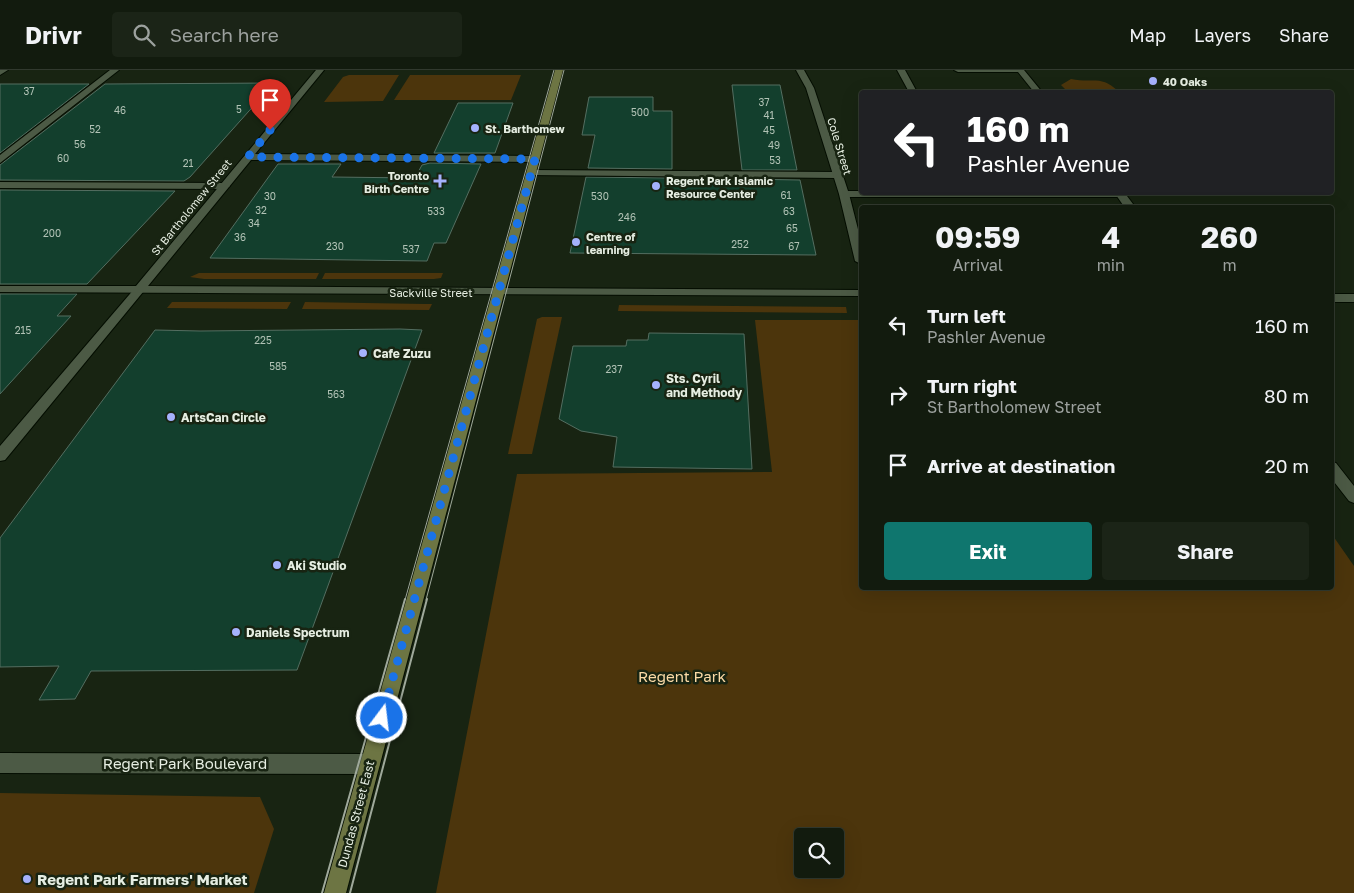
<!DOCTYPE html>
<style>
body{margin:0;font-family:"Golos Text",sans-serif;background:#1b2417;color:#f1f3f6;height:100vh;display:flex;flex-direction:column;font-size:19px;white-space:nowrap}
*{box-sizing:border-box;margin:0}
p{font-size:16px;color:#9ca19e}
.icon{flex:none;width:28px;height:28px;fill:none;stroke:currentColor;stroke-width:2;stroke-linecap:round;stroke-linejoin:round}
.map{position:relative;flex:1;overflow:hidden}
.drawer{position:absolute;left:859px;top:135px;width:475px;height:385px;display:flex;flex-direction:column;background:#121b0e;border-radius:5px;box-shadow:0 5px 20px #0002,0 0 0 1px #31392e}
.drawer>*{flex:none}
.guide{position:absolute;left:859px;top:20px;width:475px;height:105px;border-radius:5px;box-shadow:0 5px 20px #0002,0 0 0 1px #31392e;background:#202124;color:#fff;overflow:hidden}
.tools{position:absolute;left:794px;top:758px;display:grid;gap:10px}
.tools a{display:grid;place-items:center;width:50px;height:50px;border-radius:5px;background:#121b0e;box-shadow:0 5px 20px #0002,0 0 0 1px #31392e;font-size:25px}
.pin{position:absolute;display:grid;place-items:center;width:42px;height:42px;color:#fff;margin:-51px -21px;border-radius:50% 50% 50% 0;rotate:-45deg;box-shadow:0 0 5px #0007}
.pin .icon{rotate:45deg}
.me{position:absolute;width:55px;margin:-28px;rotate:15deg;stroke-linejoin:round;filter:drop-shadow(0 0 4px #0008)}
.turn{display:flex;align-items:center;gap:18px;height:105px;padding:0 25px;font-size:22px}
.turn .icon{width:65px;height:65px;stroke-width:2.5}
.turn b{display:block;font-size:35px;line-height:42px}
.eta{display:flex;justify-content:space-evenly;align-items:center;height:85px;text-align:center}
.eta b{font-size:30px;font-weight:700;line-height:35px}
.primary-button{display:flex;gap:10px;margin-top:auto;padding:10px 25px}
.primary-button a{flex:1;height:58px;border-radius:5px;background:#0f766e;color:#fff;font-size:20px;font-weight:700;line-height:58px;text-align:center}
.primary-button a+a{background:#1b2417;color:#f1f3f6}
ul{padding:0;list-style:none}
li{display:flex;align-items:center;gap:15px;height:70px;padding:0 25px}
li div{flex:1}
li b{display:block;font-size:19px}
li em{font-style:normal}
header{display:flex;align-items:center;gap:30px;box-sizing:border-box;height:70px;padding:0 25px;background:#121b0e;border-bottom:1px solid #31392e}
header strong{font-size:24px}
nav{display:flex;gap:28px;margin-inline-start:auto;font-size:18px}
.search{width:350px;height:45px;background:#1b2417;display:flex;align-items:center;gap:12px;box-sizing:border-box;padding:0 18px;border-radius:5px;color:#9ca19e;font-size:19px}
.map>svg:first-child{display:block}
</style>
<header>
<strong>Drivr</strong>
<div class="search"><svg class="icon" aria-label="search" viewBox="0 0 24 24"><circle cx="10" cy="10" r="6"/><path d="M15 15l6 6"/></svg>Search here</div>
<nav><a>Map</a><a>Layers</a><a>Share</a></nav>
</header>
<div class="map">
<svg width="1354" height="823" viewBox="0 0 1354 823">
<rect width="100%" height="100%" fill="#182412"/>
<!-- green -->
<path fill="#4c350c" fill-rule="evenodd" d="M349 5H399L383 31 324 32 343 7Z
M410 5H521L511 30H394Z
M1071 9C1094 14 1100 4 1119 22H1068L1061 15Z
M199 203H319L316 209H204L190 207Z
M325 203H443L441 208 434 209H322Z
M172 232H291L287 239 167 238Z
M305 232 425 234H432L429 240 302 239Z
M619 235 846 237 847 243 618 241Z
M542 247H562L532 384H508L537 249Z
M755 250H861V518H1331V463L1354 496V823H436L517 404 772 402ZM802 766H835V799H802Z
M0 723 260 727 274 759 254 823H0Z"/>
<!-- building -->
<path fill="#133f2d" stroke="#546e61" d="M274 13 190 107 184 111 0 110V95L105 14Z
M0 14H89L0 83Z
M732 15H780L797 100H742Z
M589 27H653V41H672V99L588 98 595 65H582Z
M458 33H513L495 83H434Z
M430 93 481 94 446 173H434L427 191 210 188 278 94H341L332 107 415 108 422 95Z
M586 107 672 108 673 112H744L743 109 800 110 816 185 570 183Z
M0 120 175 121 87 214H0Z
M0 224H77L57 246H71L0 324Z
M400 259 422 260 297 600 91 601 75 629 39 630 59 596 0 597V468L155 260 200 261Z
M649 263 744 264 752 399 613 397 617 367 581 361 559 349 573 276H626L627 270H648Z"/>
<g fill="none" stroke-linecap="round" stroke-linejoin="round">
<defs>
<path id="lane" d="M0 0H8L0 5Z
M897 0H905L917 22H909Z
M531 100 837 102 842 105 837 108 528 105V101Z
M0 112 225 113 230 116 225 119 0 118Z
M861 121 1124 122 1125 124 1120 127H844L839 124 844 121Z
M139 217 145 220 143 222 5 390 0 391V376L135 218Z"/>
<path id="street" d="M110 0H119L0 93V85Z
M316 0H324L255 84 535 86 540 89 535 92 251 90 148 216 861 220V226L0 222V216H136Z
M796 0H804L814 18 849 124 861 171V194L855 191 839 124 806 18Z
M954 0H1024L1042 22H1034L1018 2H958Z
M1114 122H1124L1136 138H1125Z
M1331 224H1354V232H1331Z
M1331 392 1336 393 1354 416V433L1349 431 1331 408Z
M0 683 370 684 377 687 380 694 377 701 370 704 0 703Z"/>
<path id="secondary" d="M555 0H563L346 823H324Z"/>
</defs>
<!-- lane casing -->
<use href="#lane" stroke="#040d01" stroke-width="2"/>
<!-- street casing -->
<use href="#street" stroke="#040d01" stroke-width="2"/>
<!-- secondary casing -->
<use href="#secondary" stroke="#040d01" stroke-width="2"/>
<!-- lane -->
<use href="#lane" fill="#4c5a45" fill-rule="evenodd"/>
<!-- street -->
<use href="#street" fill="#4c5a45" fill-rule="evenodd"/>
<!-- secondary -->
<use href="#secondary" fill="#6d7543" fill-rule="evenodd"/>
<!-- tram-far1 -->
<path stroke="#9fa99b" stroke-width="1" d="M405 530 554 0
M426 530 564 0"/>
<!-- tram -->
<path stroke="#9fa99b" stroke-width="2" d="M322 823 405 529
M350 823 427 529"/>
</g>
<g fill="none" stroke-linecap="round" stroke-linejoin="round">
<!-- route -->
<path stroke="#1a73e8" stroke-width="9" stroke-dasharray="0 16.2" d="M270 60 248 87 535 89 382 648"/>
</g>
<!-- markers -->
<g fill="#a5b1fc" stroke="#182412" stroke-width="2">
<circle cx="1153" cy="11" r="5"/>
<circle cx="475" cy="58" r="5"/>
<path d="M437.5 103.5h5v5h5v5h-5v5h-5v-5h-5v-5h5z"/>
<circle cx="656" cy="116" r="5"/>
<circle cx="576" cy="172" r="5"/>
<circle cx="363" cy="283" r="5"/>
<circle cx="656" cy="315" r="5"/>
<circle cx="171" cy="347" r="5"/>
<circle cx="277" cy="495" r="5"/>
<circle cx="236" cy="562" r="5"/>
<circle cx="27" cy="809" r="5"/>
</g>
<g text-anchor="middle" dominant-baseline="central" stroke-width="5" stroke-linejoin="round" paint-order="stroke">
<!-- number labels -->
<g font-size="10" fill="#b1c2b5">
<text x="29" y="21">37</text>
<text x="764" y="32">37</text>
<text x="239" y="39">5</text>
<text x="120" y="40">46</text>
<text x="640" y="42">500</text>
<text x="769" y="45">41</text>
<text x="95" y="59">52</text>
<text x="769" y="60">45</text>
<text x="80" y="74">56</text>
<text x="774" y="75">49</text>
<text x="63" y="88">60</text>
<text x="775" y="90">53</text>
<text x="188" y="93">21</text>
<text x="786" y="125">61</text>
<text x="270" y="126">30</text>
<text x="600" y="126">530</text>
<text x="261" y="140">32</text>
<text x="436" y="141">533</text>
<text x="789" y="141">63</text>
<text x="627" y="147">246</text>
<text x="254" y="153">34</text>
<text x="792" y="158">65</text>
<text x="52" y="163">200</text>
<text x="240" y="167">36</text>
<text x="740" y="174">252</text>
<text x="335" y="176">230</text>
<text x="794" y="176">67</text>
<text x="411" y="179">537</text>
<text x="23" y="260">215</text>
<text x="263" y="270">225</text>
<text x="278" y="296">585</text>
<text x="614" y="299">237</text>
<text x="336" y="324">563</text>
</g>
<!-- far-poi labels -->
<g font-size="11" font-weight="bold" fill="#e6eee2" stroke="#182412" text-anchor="start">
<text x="1163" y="11">40 Oaks</text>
<text x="485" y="58">St. Barthomew</text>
<text x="429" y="105" text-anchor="end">Toronto<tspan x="429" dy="13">Birth Centre</tspan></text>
<text x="666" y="110">Regent Park Islamic<tspan x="666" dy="13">Resource Center</tspan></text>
<text x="586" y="166">Centre of<tspan x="586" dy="13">learning</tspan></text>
</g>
<!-- far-street labels -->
<g font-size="11" fill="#e6eee2" stroke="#182412">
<text transform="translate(840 76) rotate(73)">Cole Street</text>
<text transform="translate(191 137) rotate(-51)">St Bartholomew Street</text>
<text x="431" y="222">Sackville Street</text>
</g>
<!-- poi labels -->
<g font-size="12" font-weight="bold" fill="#e6eee2" stroke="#182412" text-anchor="start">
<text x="373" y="283">Cafe Zuzu</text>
<text x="666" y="308">Sts. Cyril<tspan x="666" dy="14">and Methody</tspan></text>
<text x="181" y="347">ArtsCan Circle</text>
<text x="287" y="495">Aki Studio</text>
<text x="246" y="562">Daniels Spectrum</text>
</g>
<!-- street labels -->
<g font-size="12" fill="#e6eee2" stroke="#182412">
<text transform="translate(356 744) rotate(-75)">Dundas Street East</text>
</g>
<!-- near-park labels -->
<g font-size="15" fill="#fbdaa6" stroke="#182412">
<text x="682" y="606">Regent Park</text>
</g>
<!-- near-street labels -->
<g font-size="15" fill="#e6eee2" stroke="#182412">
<text x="185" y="693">Regent Park Boulevard</text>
</g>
<!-- near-poi labels -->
<g font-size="15" font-weight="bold" fill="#e6eee2" stroke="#182412" text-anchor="start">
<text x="37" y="809">Regent Park Farmers' Market</text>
</g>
</g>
</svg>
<div class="tools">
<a><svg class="icon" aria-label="search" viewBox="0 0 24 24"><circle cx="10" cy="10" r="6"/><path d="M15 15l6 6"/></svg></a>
</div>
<div class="pin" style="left:270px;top:60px;background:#d93025"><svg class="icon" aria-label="arrive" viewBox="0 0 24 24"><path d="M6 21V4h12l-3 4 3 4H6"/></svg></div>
<svg class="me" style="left:382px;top:648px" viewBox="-20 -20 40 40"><circle r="17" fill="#1a73e8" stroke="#fff" stroke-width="3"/><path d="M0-11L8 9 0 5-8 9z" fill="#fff"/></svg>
<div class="guide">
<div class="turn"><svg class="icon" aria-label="left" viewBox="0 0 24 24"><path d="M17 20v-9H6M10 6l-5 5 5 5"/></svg><div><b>160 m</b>Pashler Avenue</div></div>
</div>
<section class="drawer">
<div class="eta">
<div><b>09:59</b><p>Arrival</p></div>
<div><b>4</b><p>min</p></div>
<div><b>260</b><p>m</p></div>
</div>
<ul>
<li><svg class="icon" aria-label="left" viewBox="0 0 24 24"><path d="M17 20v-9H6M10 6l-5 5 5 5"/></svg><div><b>Turn left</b><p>Pashler Avenue</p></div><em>160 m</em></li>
<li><svg class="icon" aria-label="right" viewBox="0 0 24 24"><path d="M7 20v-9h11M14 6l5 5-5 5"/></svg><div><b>Turn right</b><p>St Bartholomew Street</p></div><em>80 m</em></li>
<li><svg class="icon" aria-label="arrive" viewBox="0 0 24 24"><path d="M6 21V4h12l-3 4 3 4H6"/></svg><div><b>Arrive at destination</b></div><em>20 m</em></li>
</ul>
<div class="primary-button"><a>Exit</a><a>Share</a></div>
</section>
</div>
